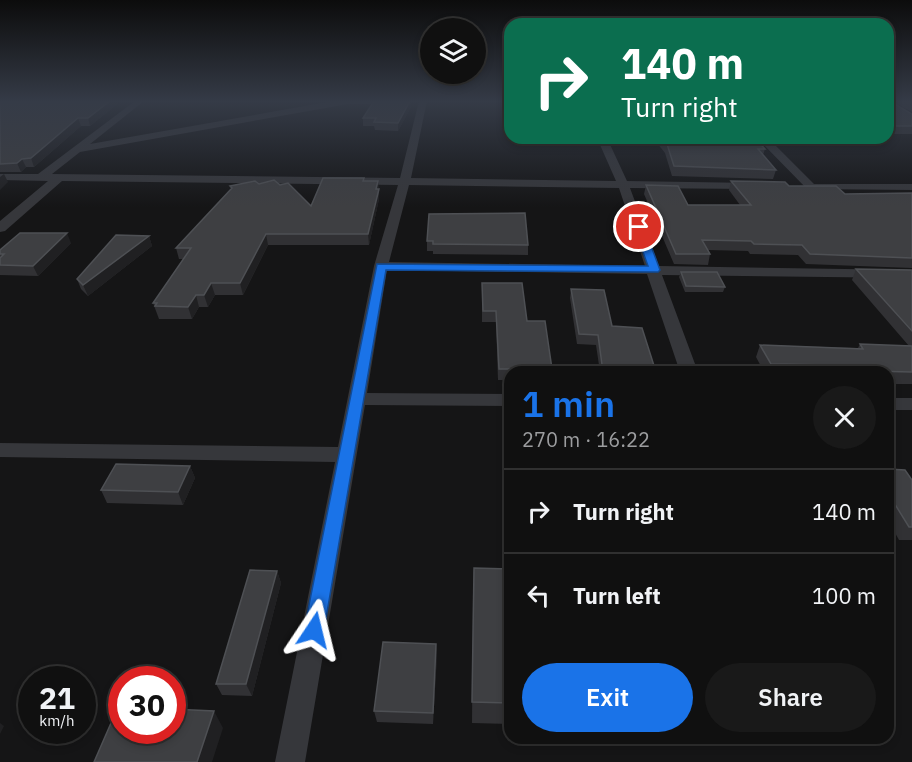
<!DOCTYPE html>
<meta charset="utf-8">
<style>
body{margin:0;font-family:"IBM Plex Sans",sans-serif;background:#191919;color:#f1f3f6;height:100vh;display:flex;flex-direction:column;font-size:22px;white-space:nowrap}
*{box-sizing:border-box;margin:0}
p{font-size:20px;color:#9c9d9f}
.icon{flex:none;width:33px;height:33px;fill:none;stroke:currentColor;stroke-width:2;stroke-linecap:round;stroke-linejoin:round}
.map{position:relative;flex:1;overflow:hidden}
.drawer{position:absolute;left:504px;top:366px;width:390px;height:378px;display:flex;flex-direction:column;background:#101010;border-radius:18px;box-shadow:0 3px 9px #0003,0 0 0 2px #303030}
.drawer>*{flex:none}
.hud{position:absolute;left:504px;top:18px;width:390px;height:126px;border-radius:18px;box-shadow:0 3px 9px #0003,0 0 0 2px #303030;background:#0b6e4f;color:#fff;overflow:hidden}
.fabs{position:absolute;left:420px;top:18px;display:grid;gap:12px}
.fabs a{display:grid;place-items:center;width:66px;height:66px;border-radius:50%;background:#101010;box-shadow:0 3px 9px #0003,0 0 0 2px #303030;font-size:30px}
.speed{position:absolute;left:18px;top:666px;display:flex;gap:12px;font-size:30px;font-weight:700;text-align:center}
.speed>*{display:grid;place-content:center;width:78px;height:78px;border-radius:50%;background:#101010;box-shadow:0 3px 9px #0003,0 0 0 2px #303030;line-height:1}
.speed small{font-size:15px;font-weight:400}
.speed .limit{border:9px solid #d22;background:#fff;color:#111}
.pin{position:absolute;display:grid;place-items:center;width:51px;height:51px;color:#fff;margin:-26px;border:3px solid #fff;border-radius:50%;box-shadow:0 2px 6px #0007}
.me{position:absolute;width:66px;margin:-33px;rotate:10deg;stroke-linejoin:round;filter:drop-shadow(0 0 4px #0008)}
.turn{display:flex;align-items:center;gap:21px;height:126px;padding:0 18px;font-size:27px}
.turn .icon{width:78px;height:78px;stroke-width:2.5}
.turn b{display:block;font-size:42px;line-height:51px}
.round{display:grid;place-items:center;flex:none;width:63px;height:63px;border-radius:32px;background:#191919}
.overview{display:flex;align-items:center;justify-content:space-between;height:102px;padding:0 18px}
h1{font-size:36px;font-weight:600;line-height:45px;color:#1a73e8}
.button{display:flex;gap:12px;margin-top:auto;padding:12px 18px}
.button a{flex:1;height:69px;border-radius:36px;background:#1a73e8;color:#fff;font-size:24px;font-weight:600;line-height:69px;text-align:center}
.button a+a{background:#191919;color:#f1f3f6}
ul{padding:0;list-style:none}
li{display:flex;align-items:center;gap:18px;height:84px;padding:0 18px;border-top:2px solid #303030}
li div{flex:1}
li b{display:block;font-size:22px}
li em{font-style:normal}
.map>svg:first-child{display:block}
</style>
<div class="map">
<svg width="912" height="762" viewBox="0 0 912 762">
<rect width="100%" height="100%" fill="#151516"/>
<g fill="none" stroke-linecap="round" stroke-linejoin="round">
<!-- street -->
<path fill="#36373b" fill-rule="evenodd" d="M135 101H144L90 144 333 101H401L397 104H348L80 152 52 174 400 178 419 101H427L411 178 616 181 597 138H607L627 181 754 183 760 186 754 189 630 188 659 266 912 270V278L662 275 698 372H680L647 274 387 270 367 393 510 394V406L365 405 305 762H275L335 462 0 457V443L338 447 374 266 398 185 62 181 5 231 0 232V221L48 181 0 180V174H38ZM409 185 619 188 645 266 389 262Z
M757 138H768L814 184H912V190L807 189Z
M888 398H912V410H888Z"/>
</g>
<!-- wall -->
<path fill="#313134" d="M0 101H121L90 126H81L34 167H26L21 172H0Z
M888 101 912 114V134H888Z
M892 101H912V112Z
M411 107 398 131 375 130 374 126H363V118Z
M653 138H755L765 149 763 155 776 170 773 179 672 176 665 153Z
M364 178V181H378L379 199 369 245H268L243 295H215L208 307H199L192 319H159L153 303 183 259H179L176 248 231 189 230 186 259 184 280 185 311 206Z
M731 181 789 186 845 194 912 193V268L806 264 798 255 750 254 748 251 708 250 710 254 708 265 674 264 644 194 646 185 688 205H740L729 190Z
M149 236 152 246 88 296 81 289 77 279Z
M427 241 528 245V255L433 254V251H427Z
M71 243 38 276 0 275V250Z
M856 269 912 270V384H888V372H764L756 357 760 345 858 348 860 344 909 346 852 280Z
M681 272 725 287 723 292H685L679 277Z
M482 283 527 321 552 369V372H510V380H498L496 322H482Z
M571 289 612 326 656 372H600L596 345 577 344 570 298Z
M190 466 195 478 183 505 107 503 101 490Z
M888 469 912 480V540H899L888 520Z
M510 569V724L472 723 473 591Z
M277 571 281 583 252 696 222 695 216 684Z
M436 644 437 655 433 724 377 722 374 711Z"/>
<!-- shaded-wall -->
<path fill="#202022" d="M110 101H121L90 126 88 118Z
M411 101V107L398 131V123Z
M78 118 81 126 34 167 31 158Z
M22 159 26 167 21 172 17 163Z
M4 174 8 182 0 190V177Z
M378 181 379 199 369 245 368 234Z
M67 233 71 243 38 276 33 266Z
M266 234 268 245 243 295 240 283Z
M149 236 152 246 88 296 83 285Z
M211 283 215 295 208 307 204 295Z
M196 295 199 307 192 319 188 307Z
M190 466 195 478 183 505 178 492Z
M277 571 281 583 252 696 246 684Z
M436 644 437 655 433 724V713Z
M214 711 223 728 212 762H197Z
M0 723 4 726 0 734Z"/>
<!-- building -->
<path fill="#3e3f42" stroke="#4e5054" stroke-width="1.5" d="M0 101H110L88 118H78L31 158 22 159 17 163 0 164Z
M374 101H410L398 123 374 122 376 118H363Z
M888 101H890L912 114V126H888Z
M662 138H755L765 149H758L776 170 674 166 667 144Z
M323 178H364L363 181H378L376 189H379L368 234H266L240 283H211L204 295H196L188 307 155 306 157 303H153L191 248H176L232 188 230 186 255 181 259 184 274 180 280 185 288 183 311 206Z
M731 181 785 182 789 186H836L845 194 912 193V258L810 254 802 245 754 244 751 241 702 240 710 254H676L646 185 678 186 688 205H751Z
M525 213 528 245 433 244V241H427L429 214Z
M20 233H67L33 266 0 265V258L4 254H0V250Z
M116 235 149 236 83 285 77 279Z
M856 269 912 270V331Z
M681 272H717L725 287 686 286Z
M482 283H522L527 321H545L552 369H499L496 311H483Z
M571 289 604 290 612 326 642 328 656 372H603L598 335 579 334Z
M860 344 912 346V372L871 371 872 372H836L832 365 771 364 760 345 863 349Z
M116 464 190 466 178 492 101 490Z
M888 469 905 470 912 480V527H909L888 493Z
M474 568 510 569V703L472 702Z
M250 570 277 571 246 684H216Z
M383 642 436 644 433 713 374 711Z
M118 707H122V730H172V709L214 711 197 762H94Z"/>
<!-- sky -->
<linearGradient id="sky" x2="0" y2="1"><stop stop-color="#0c0c0c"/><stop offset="0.49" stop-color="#353b47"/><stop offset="1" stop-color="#353b47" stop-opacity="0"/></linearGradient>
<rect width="912" height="207" fill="url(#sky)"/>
<!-- route -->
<path fill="#1a73e8" stroke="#114b97" stroke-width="1.5" d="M635 225 644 227 660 270 658 272 386 270 324 630 321 637 314 640 307 637 304 630 377 264 648 266 634 227Z"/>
</svg>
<div class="fabs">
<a><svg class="icon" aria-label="layers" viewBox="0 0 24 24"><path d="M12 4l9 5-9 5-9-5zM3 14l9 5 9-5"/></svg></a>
</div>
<div class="speed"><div>21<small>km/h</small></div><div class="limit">30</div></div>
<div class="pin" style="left:639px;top:227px;background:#d93025"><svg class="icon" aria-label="arrive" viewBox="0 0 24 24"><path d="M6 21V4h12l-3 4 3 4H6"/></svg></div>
<svg class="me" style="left:314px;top:630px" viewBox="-20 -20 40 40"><path d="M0-17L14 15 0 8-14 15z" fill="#1a73e8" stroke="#fff" stroke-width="4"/></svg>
<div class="hud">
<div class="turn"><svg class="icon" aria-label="right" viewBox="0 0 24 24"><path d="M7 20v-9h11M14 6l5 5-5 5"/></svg><div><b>140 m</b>Turn right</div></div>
</div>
<section class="drawer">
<div class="overview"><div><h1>1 min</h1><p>270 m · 16:22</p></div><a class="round"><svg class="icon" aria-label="close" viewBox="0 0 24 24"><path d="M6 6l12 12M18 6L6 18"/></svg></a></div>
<ul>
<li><svg class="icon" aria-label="right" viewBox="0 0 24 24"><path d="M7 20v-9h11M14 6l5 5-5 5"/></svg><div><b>Turn right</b></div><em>140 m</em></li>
<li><svg class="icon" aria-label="left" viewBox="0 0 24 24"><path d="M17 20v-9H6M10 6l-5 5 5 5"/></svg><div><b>Turn left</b></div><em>100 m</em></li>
</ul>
<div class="button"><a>Exit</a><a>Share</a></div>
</section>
</div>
